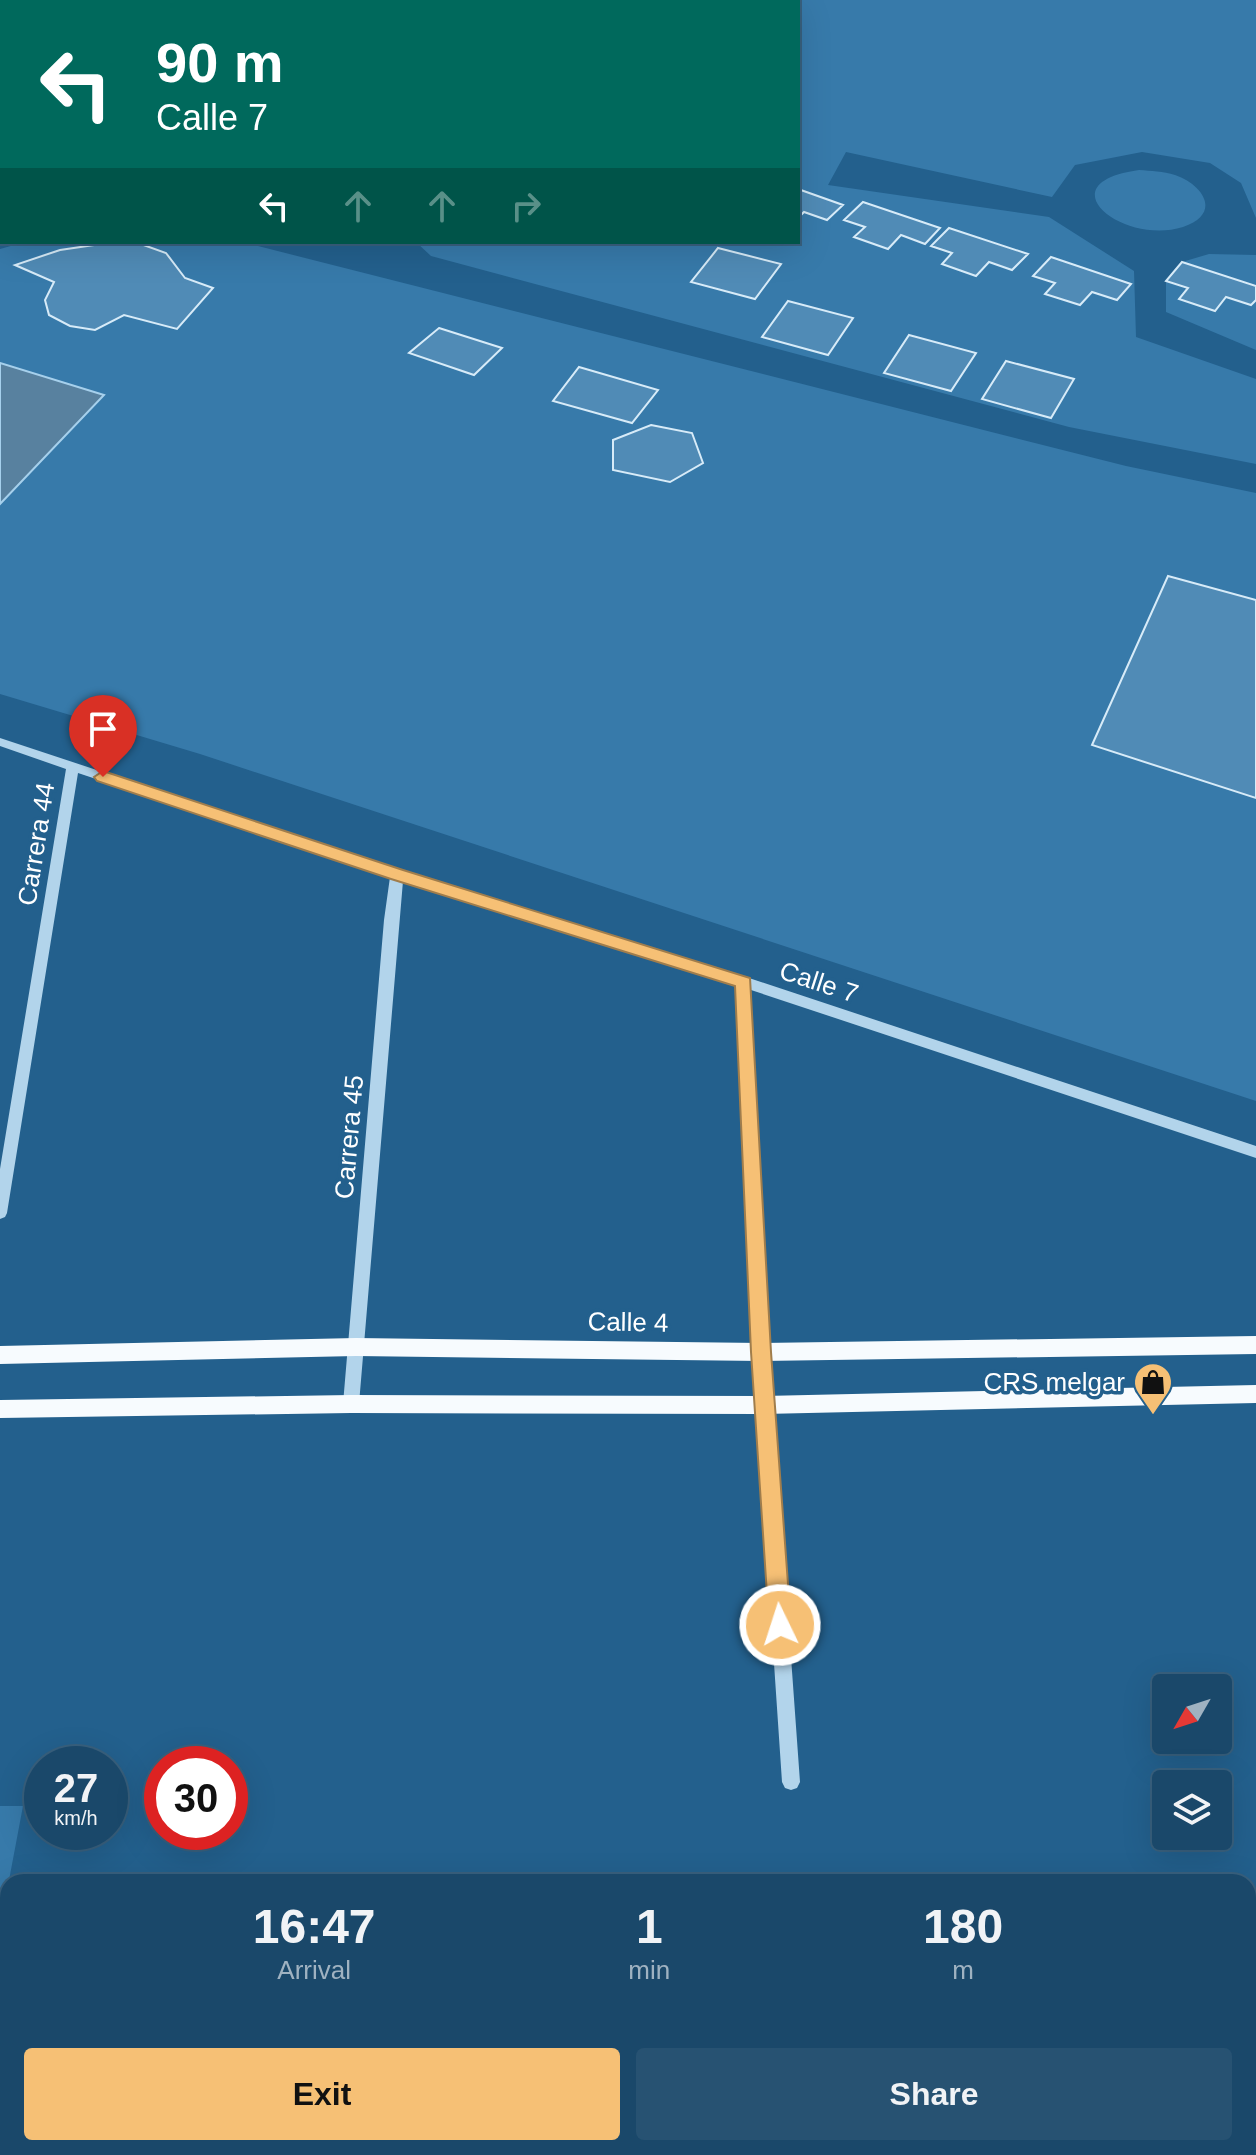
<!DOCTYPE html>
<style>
body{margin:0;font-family:Arial,sans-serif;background:#275272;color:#f1f3f6;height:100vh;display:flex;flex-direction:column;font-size:30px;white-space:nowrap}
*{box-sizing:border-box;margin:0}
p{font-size:26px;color:#9fb2c1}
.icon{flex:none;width:44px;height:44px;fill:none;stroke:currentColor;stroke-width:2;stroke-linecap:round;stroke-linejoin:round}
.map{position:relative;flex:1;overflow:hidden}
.sheet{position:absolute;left:0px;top:1874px;width:1256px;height:282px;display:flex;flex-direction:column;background:#1a486a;border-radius:24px 24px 0 0;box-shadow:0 8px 32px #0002,0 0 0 2px #38607e}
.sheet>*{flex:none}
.guide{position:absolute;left:0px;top:0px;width:800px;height:244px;box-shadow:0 8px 32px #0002,0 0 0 2px #38607e;background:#00695c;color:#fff;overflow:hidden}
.needle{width:52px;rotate:231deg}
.buttons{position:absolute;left:1152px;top:1674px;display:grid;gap:16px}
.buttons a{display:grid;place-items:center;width:80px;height:80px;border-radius:8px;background:#1a486a;box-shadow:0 8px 32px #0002,0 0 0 2px #38607e;font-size:40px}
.speed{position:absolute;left:24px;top:1746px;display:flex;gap:16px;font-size:40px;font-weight:700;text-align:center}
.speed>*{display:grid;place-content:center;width:104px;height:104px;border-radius:50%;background:#1a486a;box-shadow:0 8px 32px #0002,0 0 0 2px #38607e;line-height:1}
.speed small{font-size:20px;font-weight:400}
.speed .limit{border:12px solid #d22;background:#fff;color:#111}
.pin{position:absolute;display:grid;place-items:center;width:68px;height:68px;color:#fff;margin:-82px -34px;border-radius:50% 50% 50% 0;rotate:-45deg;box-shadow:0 0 8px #0007}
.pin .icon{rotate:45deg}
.me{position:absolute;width:88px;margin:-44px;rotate:356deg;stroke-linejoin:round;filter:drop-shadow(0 0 6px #0008)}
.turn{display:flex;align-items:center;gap:28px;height:168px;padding:0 24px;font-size:36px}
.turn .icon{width:104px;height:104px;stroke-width:2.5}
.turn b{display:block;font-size:56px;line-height:68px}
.lanes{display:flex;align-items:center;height:76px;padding:0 24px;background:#0003;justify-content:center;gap:40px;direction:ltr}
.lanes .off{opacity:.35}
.eta{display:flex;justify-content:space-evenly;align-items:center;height:136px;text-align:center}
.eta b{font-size:48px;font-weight:700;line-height:56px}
.cta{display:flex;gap:16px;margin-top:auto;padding:16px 24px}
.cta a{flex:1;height:92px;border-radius:8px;background:#f6c075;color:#111;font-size:32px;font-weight:700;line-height:92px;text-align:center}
.cta a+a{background:#275272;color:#f1f3f6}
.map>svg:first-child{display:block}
</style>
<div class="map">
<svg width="1256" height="2155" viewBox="0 0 1256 2155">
<rect width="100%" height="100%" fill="#23608d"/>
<!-- green -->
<path fill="#377aaa" d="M155 0H1256V218L1241 183 1210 163 1142 152 1075 165 1052 197 846 152 828 185 1049 217 1134 271 1136 337 1256 379V464L1069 427 431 256 416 242H798V2Z
M1139 170C1151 171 1163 171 1175 175 1204 185 1222 214 1183 227 1123 246 1044 183 1139 170Z
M25 242H242L1126 466 1256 493V1101L200 754 0 694V249Z
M1209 254 1256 255V350L1166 312V281L1182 262Z
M0 1806H23L0 1928Z
M0 1962H8V2148H1248V2114L1256 2115V2155H0Z"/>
<!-- water -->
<path fill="#58819f" stroke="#a6d0ec" stroke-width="2" d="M0 363 104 395 0 504Z"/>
<!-- building -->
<path fill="#508bb6" stroke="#d7ebf8" stroke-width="2" d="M798 189 843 205 827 220 804 212 798 218Z
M863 202 940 228 925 244 901 235 888 249 854 237 865 227 844 220Z
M949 228 1028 254 1012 270 989 262 976 276 942 264 952 253 931 246Z
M108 243H138L166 253 185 278 213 288 177 329 124 315 95 330 70 326 49 315 45 300 54 282 15 265 60 250Z
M718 248 781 264 755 299 691 282Z
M1051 257 1131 284 1117 300 1092 292 1080 305 1045 294 1055 283 1033 276Z
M1182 262 1256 286V300L1251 305 1226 297 1215 311 1179 299 1188 288 1166 281Z
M788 301 853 318 828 355 762 337Z
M439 328 502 348 474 375 409 353Z
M909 335 976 353 951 391 884 373Z
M1006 361 1074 379 1051 418 982 399Z
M579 367 658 390 632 423 553 401Z
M651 425 692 433 703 463 670 482 613 470V440Z
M1168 576 1256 600V798L1092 745Z"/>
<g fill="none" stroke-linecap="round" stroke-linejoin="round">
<!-- minor -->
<path fill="#b2d4eb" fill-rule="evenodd" d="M0 738 402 871 749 978 1256 1146V1158L751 990 769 1352 800 1782 797 1788 791 1790 785 1788 782 1782 753 1352 737 985 403 881 359 1404 356 1409 351 1411 346 1409 343 1404 384 920 390 877 78 773 7 1213 5 1217 0 1219V1169L66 769 0 746Z"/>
<!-- major -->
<path fill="#f7fbfe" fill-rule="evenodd" d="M1256 1336V1354L761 1361 356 1356 0 1364V1346L356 1338 761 1343Z
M1256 1385V1403L764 1414 351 1413 0 1418V1400L351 1395 764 1396Z"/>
</g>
<!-- route -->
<path fill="#f6c075" stroke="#a07d4c" stroke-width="2" d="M103 771 403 870 750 978 771 1352 791 1625 787 1632 780 1635 772 1632 769 1625 751 1352 735 986 391 879 97 781 94 777Z"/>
<!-- icons -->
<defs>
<symbol id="shop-pin" viewBox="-11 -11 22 30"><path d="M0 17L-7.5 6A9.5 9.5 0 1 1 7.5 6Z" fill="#f6c075" stroke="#23608d"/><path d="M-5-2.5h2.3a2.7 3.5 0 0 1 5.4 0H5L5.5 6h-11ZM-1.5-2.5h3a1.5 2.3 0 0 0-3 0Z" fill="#111"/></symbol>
</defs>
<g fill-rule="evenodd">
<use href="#shop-pin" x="1131" y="1360" width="44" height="60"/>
</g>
<g text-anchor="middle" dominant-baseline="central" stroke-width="7" stroke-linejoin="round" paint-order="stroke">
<!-- street labels -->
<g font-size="26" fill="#fff" stroke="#23608d">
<text transform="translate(36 844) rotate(-81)">Carrera 44</text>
<text transform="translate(819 982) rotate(18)">Calle 7</text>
<text transform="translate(349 1137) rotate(-85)">Carrera 45</text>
<text transform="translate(628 1322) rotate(1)">Calle 4</text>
</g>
<!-- poi labels -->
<g font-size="26" fill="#fff" stroke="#23608d" text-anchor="end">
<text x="1125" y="1382">CRS melgar</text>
</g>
</g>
</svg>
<div class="buttons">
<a><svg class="needle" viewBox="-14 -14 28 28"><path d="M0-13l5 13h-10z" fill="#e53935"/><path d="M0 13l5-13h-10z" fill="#9fb2c1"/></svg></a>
<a><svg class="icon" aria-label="layers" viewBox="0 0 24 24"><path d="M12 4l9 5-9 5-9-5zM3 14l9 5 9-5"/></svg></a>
</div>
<div class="speed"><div>27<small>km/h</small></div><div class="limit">30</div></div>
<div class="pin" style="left:103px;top:777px;background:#d93025"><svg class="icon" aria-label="arrive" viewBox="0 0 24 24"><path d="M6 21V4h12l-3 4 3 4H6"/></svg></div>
<svg class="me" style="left:780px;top:1625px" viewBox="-20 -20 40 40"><circle r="17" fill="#f6c075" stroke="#fff" stroke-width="3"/><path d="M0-11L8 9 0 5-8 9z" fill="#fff"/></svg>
<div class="guide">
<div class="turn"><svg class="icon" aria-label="left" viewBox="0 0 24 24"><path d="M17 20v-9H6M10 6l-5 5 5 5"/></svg><div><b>90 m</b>Calle 7</div></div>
<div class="lanes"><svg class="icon" aria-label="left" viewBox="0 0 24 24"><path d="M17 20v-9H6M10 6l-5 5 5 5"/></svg><svg class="icon off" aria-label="ahead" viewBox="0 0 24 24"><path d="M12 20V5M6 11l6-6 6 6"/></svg><svg class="icon off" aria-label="ahead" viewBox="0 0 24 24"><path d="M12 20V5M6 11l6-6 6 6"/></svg><svg class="icon off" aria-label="right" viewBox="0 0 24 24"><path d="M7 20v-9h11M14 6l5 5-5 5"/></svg></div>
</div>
<section class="sheet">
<div class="eta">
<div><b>16:47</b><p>Arrival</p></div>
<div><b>1</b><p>min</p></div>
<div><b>180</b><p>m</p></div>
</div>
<div class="cta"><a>Exit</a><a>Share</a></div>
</section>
</div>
